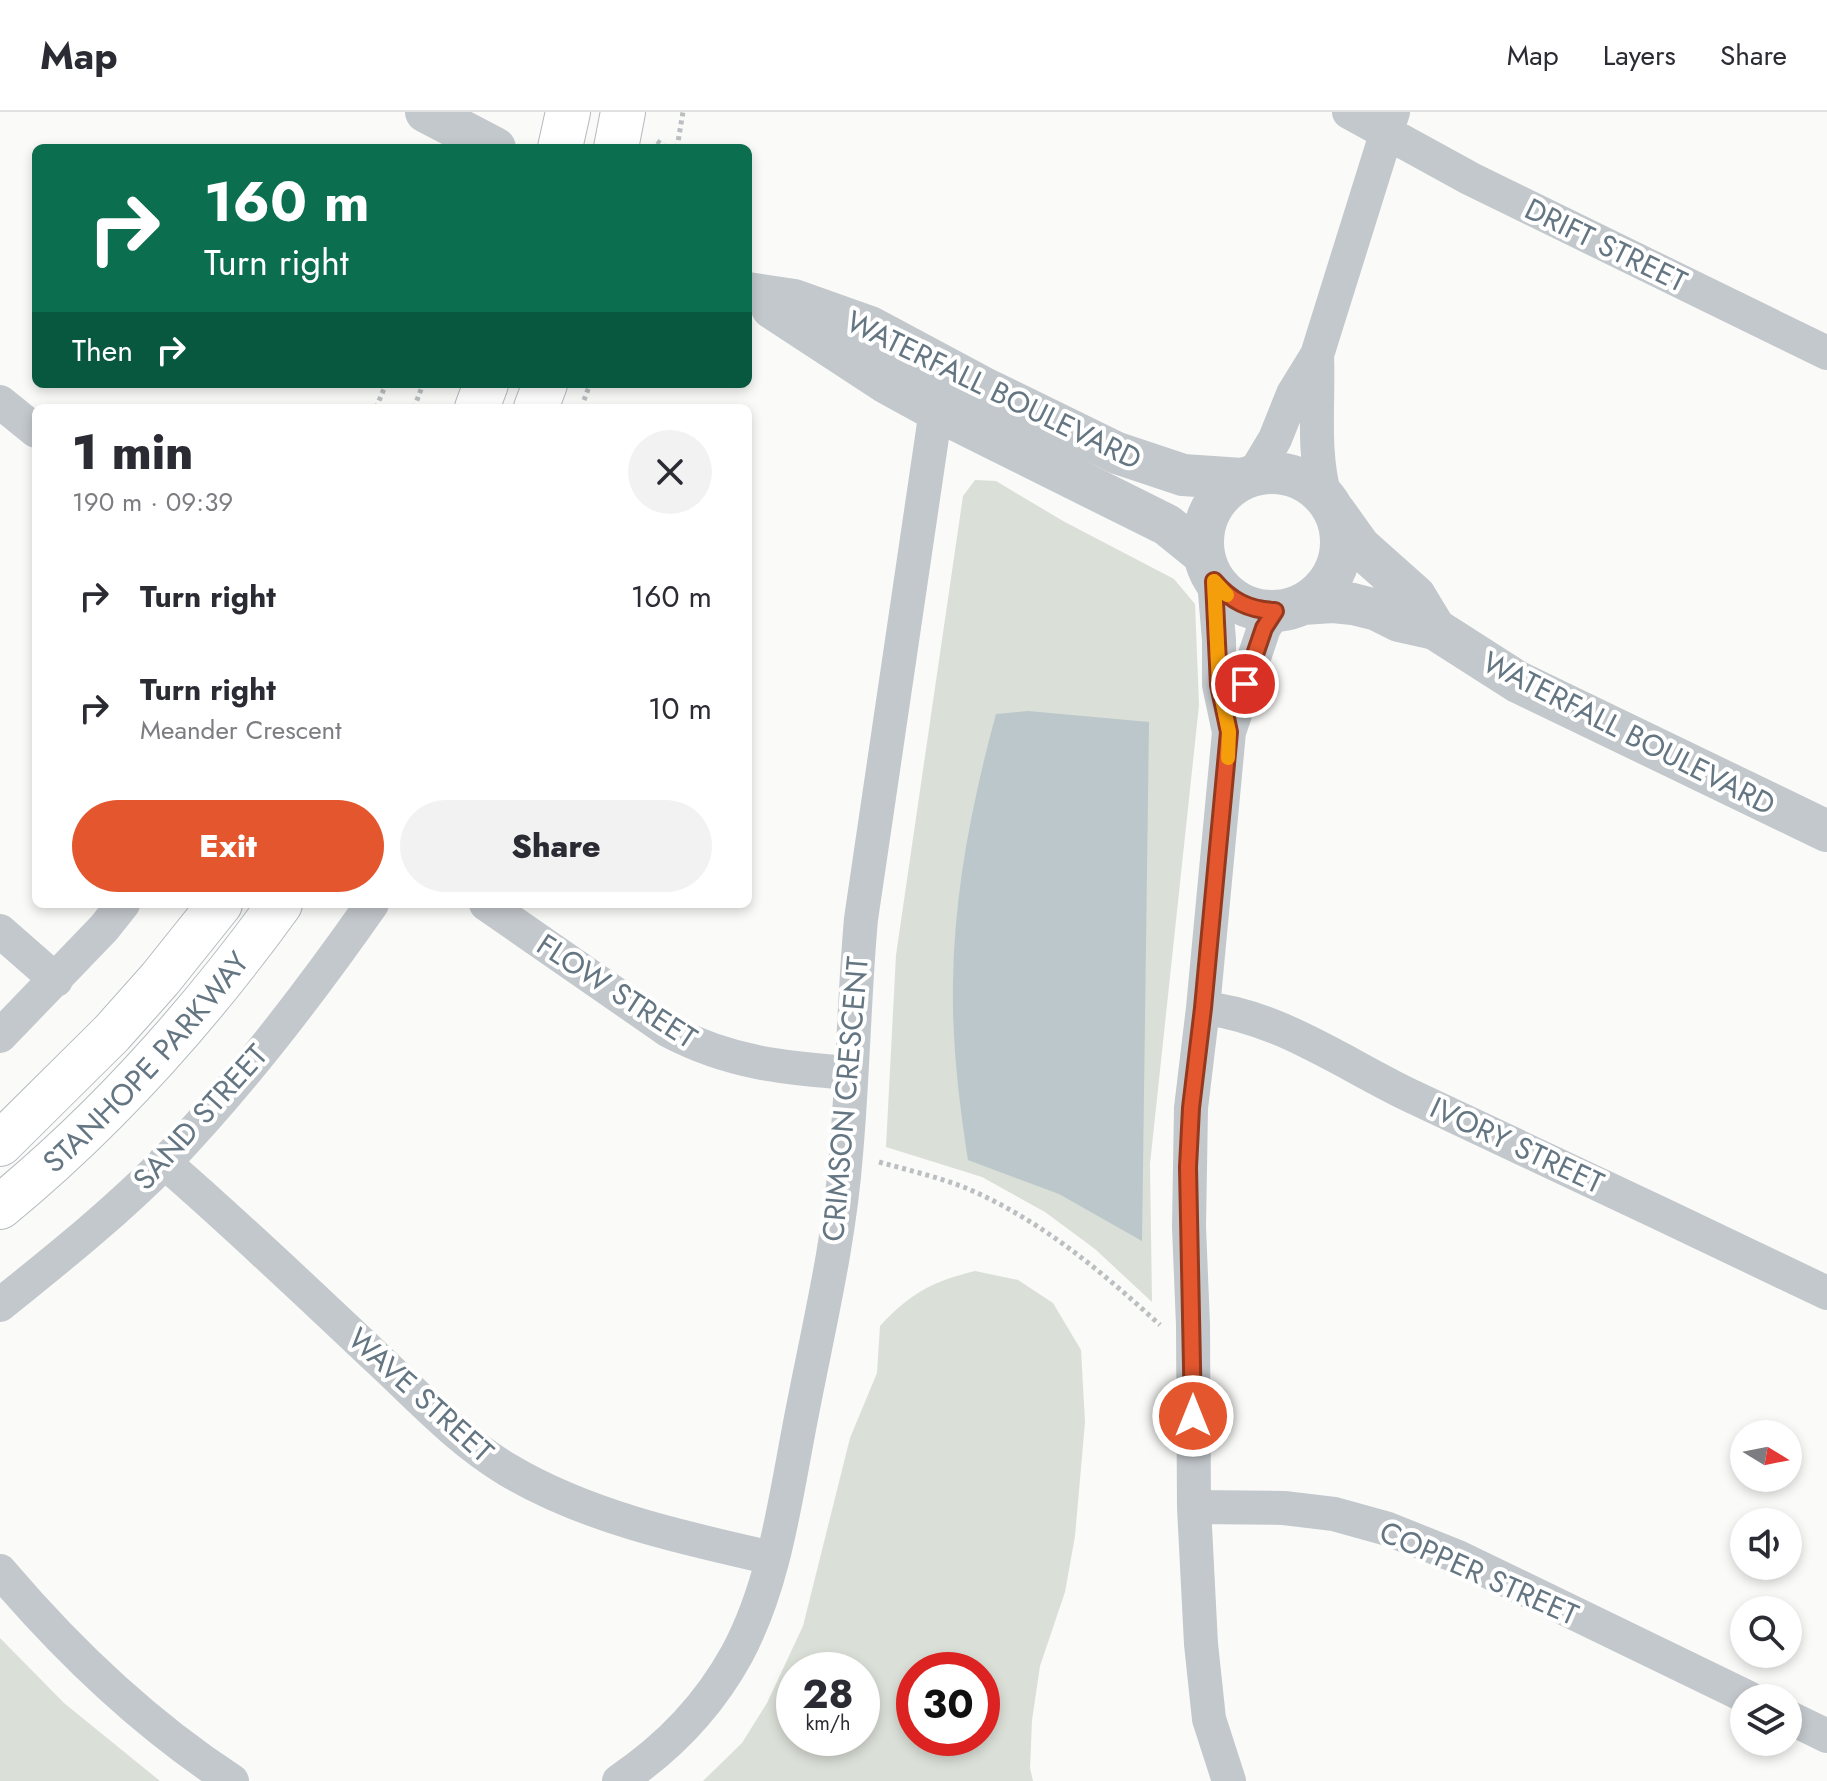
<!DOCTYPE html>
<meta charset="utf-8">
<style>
body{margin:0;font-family:Jost,sans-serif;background:#f2f2f3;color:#2b2b33;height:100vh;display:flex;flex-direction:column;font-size:30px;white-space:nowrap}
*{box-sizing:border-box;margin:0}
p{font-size:26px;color:#7c7c81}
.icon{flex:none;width:44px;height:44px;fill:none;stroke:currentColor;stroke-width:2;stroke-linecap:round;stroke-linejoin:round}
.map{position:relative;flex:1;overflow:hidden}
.side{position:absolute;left:32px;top:292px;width:720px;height:504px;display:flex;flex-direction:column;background:#fff;border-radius:12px;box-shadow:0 4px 12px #0003}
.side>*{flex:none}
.hud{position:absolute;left:32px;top:32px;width:720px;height:244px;border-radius:12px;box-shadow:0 4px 12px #0003;background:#0b6e4f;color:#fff;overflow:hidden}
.needle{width:52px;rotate:100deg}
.controls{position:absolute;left:1730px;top:1308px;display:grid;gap:16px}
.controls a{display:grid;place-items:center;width:72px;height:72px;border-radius:50%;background:#fff;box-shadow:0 4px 12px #0003;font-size:40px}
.speed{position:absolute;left:776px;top:1540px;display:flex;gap:16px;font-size:40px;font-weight:700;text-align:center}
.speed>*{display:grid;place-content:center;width:104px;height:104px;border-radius:50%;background:#fff;box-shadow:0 4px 12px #0003;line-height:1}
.speed small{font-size:20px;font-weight:400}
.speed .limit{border:12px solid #d22;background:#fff;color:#111}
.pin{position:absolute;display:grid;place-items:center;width:68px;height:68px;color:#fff;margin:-34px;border:4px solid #fff;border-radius:50%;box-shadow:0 2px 8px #0007}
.me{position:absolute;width:88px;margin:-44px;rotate:0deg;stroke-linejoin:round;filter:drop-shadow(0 0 6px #0008)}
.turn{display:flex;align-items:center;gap:28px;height:168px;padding:0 40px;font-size:36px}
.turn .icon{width:104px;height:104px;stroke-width:2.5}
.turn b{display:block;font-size:56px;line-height:68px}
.then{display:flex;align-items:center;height:76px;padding:0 40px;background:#0003;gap:16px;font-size:30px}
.round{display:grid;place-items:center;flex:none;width:84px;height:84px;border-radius:42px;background:#f2f2f3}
.head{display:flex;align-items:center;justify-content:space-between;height:136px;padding:0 40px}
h1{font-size:48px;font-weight:800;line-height:60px}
.primary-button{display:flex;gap:16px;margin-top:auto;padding:16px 40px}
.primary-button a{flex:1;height:92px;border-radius:48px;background:#e4572e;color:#fff;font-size:32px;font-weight:800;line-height:92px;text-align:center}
.primary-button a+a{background:#f2f2f3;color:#2b2b33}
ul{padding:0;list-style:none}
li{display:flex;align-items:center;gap:24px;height:112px;padding:0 40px}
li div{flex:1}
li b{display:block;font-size:30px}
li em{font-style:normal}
header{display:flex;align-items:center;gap:48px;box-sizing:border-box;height:112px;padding:0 40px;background:#fff;border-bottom:2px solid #e1e1e2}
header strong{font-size:38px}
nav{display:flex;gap:44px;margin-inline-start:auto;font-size:28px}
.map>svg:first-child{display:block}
</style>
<header>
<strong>Map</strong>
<nav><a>Map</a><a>Layers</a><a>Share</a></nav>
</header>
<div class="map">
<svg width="1827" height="1669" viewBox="0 0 1827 1669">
<rect width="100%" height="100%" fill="#fafaf8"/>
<!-- green -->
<path fill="#dadfd7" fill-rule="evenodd" d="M975 368 996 369 1063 409 1174 467 1195 492 1199 593 1150 1052 1152 1190 1095 1137 1045 1100 982 1065 886 1035 896 843 963 384Z
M975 1159 1018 1168 1053 1191 1081 1238 1085 1310 1075 1424 1065 1480 1040 1554 1032 1608 1030 1656 1033 1669H703L742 1631 767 1591 803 1514 850 1326 877 1261 880 1214C911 1181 931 1170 975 1159ZM794 1558H862V1626H794ZM914 1558H982V1626H914Z
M0 1526 64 1591 160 1669H0Z"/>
<!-- water -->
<path fill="#bbc7cb" d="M1028 599 1149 610 1142 1129 1059 1082 968 1048C959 990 952 931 953 872 954 781 972 690 996 602Z"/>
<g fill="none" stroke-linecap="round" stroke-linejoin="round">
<defs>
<g id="secondary">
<path d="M560 36 568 0"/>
<path d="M616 36 623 0"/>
<path d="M477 296 486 272"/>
<path d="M536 296 545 272"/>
<path d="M0 1032 112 921 160 867 220 792"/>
<path id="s1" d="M0 1095C106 1008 199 904 280 792"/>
</g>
</defs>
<!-- secondary casing -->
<use href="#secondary" stroke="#b3babf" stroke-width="46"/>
<!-- path -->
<path stroke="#bbbfc2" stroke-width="5" stroke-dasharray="4 4" stroke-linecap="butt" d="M657 29 667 36
M677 36 683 0
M584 288 590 272
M376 296 386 272
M414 296 423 272
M879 1050C908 1058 938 1065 966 1076 1041 1108 1101 1159 1160 1213"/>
<!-- minor -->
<path stroke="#c3c8cc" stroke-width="34" d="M1349 0 1471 67 1827 241
M1317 243C1319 291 1312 338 1325 385
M0 290 36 319
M1254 362 1275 327 1293 282 1317 243 1393 0
M1214 469 1219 528V573L1229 620 1203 896 1191 996 1189 1115 1193 1213 1194 1395 1201 1532 1209 1607 1229 1669
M1229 620 1264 516 1275 499
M486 792 669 919C730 951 784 956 850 961
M0 819 56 868
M1203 896C1278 904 1343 951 1409 983 1549 1049 1688 1114 1827 1181
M0 924 104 816 123 792
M164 1050C238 1114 308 1181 379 1248 420 1286 459 1329 508 1358 587 1405 683 1426 772 1446
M0 1193C57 1147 115 1101 166 1049 242 970 309 882 372 792
M1194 1395 1284 1396 1334 1402 1388 1417 1458 1445 1749 1586
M0 1459C68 1539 143 1611 232 1669
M1788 1605 1827 1624
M619 1669C668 1636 708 1595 737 1542 773 1475 784 1396 798 1322 815 1230 839 1136 846 1042 853 964 854 885 861 807L936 298"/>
<!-- tertiary -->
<path stroke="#c3c8cc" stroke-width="42" d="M426 0 495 36
M748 181 794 188 870 215 982 275 1117 341 1183 363 1242 367
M772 196 885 270 936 298 1167 413 1204 443
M1203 430a69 69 0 1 1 138 0a69 69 0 1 1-138 0Z
M1335 400 1360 435 1415 484 1435 517
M1302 492 1333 490 1353 492 1377 498 1399 509 1435 517 1518 570 1827 719"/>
<!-- secondary -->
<use href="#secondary" stroke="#fff" stroke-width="44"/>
</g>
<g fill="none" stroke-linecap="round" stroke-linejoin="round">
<defs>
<path id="route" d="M1193 1304 1188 1055 1191 996 1203 896 1229 620 1219 573 1214 469C1231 489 1249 498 1275 499L1264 516 1245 572"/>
</defs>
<!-- route casing -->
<use href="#route" stroke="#94391e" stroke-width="20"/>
<!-- route -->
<use href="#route" stroke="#e4572e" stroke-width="14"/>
<!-- slow -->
<path stroke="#f59e0b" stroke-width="14" d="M1227 483 1214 469 1219 573 1229 620 1228 646"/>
</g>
<g text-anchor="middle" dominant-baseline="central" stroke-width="8" stroke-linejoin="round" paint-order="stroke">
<!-- street labels -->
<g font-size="30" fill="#657683" stroke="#fff">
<text transform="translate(1606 133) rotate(26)">DRIFT STREET</text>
<text transform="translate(994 278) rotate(26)">WATERFALL BOULEVARD</text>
<text transform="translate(1629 621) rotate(27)">WATERFALL BOULEVARD</text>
<text transform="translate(617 879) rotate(33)">FLOW STREET</text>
<text stroke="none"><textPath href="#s1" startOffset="206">STANHOPE PARKWAY</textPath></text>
<text transform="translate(845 987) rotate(-85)">CRIMSON CRESCENT</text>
<text transform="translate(200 1005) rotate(-48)">SAND STREET</text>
<text transform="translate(1517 1033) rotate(25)">IVORY STREET</text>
<text transform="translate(421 1283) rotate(42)">WAVE STREET</text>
<text transform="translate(1479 1461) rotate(24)">COPPER STREET</text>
</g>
</g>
</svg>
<div class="controls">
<a><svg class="needle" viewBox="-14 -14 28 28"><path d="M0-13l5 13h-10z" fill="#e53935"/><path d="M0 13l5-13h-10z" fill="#7c7c81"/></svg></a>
<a><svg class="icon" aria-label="sound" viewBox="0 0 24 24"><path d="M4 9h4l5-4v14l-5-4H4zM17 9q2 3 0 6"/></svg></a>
<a><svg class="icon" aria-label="search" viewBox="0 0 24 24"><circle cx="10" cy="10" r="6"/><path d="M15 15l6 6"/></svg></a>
<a><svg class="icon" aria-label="layers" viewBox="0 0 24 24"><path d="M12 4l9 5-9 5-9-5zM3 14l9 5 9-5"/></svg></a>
</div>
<div class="speed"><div>28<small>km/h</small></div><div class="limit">30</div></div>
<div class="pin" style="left:1245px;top:572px;background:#d93025"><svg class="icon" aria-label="arrive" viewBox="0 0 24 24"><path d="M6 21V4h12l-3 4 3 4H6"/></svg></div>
<svg class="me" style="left:1193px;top:1304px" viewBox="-20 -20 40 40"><circle r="17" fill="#e4572e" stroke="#fff" stroke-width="3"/><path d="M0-11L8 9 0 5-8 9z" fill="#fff"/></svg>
<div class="hud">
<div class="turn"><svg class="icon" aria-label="right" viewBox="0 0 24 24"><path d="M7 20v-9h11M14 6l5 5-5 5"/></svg><div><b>160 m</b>Turn right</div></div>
<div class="then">Then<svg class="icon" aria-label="right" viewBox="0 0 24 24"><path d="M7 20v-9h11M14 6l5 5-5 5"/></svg></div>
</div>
<section class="side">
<div class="head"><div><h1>1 min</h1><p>190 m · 09:39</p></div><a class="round"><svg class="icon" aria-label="close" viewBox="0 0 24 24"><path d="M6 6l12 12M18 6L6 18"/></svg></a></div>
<ul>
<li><svg class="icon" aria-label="right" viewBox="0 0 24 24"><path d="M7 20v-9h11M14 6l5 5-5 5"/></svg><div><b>Turn right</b></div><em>160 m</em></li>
<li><svg class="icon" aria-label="right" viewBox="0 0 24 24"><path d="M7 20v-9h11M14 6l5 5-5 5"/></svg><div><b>Turn right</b><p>Meander Crescent</p></div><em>10 m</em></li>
</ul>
<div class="primary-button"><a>Exit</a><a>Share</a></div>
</section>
</div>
